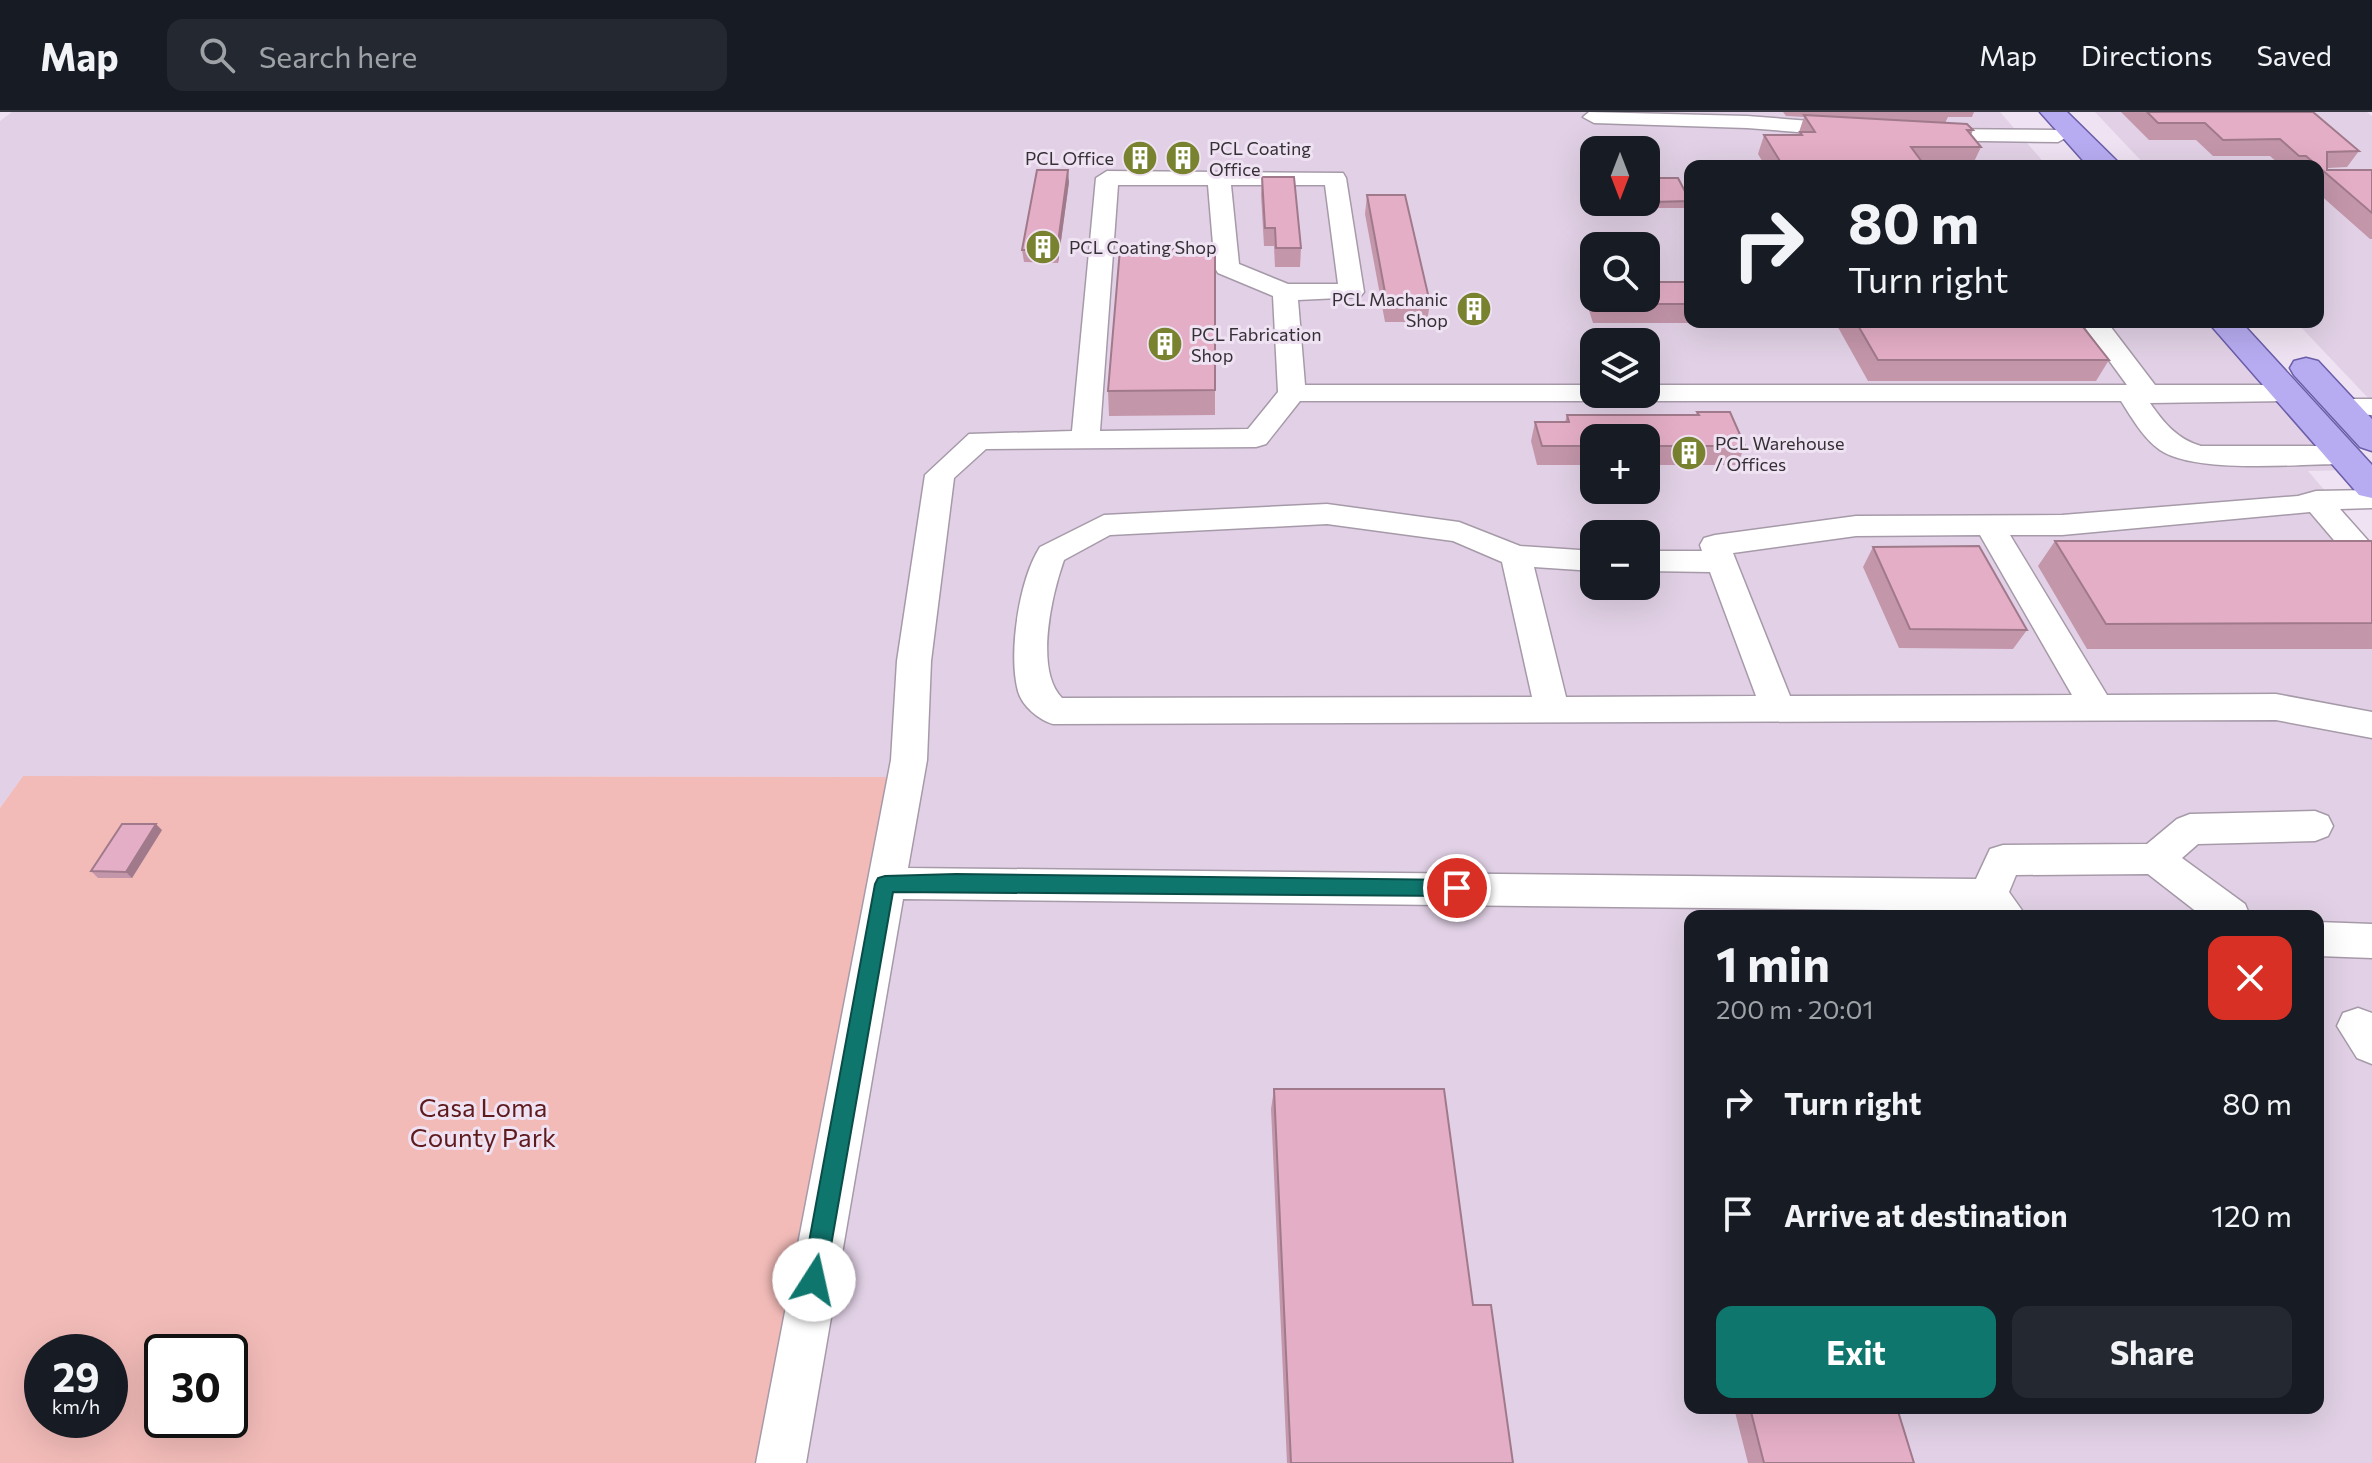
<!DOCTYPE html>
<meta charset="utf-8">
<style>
body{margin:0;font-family:Commissioner,sans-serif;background:#242831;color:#f1f3f6;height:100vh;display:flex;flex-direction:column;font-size:30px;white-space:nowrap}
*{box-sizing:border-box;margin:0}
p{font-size:26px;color:#9ea1a6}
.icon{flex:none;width:44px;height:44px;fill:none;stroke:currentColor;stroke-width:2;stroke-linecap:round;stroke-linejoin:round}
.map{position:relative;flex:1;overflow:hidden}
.panel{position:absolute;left:1684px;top:798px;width:640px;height:504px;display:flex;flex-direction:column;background:#171b24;border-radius:16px;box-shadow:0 8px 32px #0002}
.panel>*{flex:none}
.banner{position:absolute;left:1684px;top:48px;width:640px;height:168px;border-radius:16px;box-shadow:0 8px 32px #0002;background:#171b24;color:#f1f3f6;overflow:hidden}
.needle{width:52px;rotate:180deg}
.buttons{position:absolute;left:1580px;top:24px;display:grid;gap:16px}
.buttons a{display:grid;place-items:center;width:80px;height:80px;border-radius:16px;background:#171b24;box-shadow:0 8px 32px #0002;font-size:40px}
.speed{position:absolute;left:24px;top:1222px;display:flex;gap:16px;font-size:40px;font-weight:700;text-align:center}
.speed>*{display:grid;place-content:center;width:104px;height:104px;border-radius:50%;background:#171b24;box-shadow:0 8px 32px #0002;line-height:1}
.speed small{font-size:20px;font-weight:400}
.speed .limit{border:4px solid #111;border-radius:12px;background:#fff;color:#111}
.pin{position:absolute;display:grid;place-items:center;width:68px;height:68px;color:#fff;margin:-34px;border:4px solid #fff;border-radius:50%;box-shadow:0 2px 8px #0007}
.me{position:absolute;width:88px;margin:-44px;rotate:10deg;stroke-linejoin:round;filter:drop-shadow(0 0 6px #0008)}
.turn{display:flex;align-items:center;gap:28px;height:168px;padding:0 32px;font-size:36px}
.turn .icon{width:104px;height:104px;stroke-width:2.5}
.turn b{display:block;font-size:56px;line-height:68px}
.round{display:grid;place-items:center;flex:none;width:84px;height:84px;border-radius:16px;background:#242831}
.headline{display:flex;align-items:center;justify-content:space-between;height:136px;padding:0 32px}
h1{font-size:48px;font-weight:700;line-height:60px}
.action{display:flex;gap:16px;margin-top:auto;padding:16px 32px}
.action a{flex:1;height:92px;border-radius:16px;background:#0f766e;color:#fff;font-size:32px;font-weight:700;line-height:92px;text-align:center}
.action a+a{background:#242831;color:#f1f3f6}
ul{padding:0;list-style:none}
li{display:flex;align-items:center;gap:24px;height:112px;padding:0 32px}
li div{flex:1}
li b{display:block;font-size:30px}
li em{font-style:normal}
header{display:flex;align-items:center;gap:48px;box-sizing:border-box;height:112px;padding:0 40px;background:#171b24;border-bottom:2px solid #363941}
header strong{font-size:38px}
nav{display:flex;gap:44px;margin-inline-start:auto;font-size:28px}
.search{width:560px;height:72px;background:#242831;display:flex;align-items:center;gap:20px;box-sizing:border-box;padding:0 28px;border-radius:16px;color:#9ea1a6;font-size:30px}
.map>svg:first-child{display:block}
</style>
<header>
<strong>Map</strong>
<div class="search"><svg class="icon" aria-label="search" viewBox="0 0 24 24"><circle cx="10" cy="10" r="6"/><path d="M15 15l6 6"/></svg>Search here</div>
<nav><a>Map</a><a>Directions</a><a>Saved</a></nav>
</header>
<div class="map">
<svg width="2372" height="1351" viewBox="0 0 2372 1351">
<rect width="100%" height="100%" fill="#efe2f2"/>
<!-- built -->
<path fill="#e2d1e6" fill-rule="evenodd" d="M12 0H2000L2047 54H1690V210H2224L2357 358 2308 359 2372 433V1351H772L894 665 23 664 0 696V9ZM1594 38H1646V90H1594ZM1594 134H1646V186H1594ZM1594 230H1646V282H1594ZM1594 326H1646V378H1594ZM1594 422H1646V474H1594ZM1690 804H2318V1296H1690Z
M2095 0H2367L2372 4V290L2296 210H2318V54H2146Z"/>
<!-- green -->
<path fill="#f2bbb8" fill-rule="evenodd" d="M23 664 894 665 772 1351H0V696ZM42 1240H110V1308H42ZM162 1240H230V1308H162Z"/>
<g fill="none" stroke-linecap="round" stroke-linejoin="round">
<defs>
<path id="minor" d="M1589 0 1747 4 1849 12 1860 18 1849 24 1747 16 1594 11 1583 5Z
M1924 17 2058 18 2069 24 2058 30 1916 28 1913 23 1916 18Z
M1107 59 1343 61 1346 66 1364 180 1360 185 1298 188 1305 273H1594V282H1607L1604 287 1594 289H1300L1266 332 1256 335 986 337 954 366 931 549 927 648 908 756 1976 767 1990 737 2003 733 2147 732 2177 707 2190 702 2315 699 2328 704 2333 714 2328 724 2315 729 2198 732 2182 746 2245 792 2250 804H2202L2148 762 2016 763 2009 780 2026 804H1984L1979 799 903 787 806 1351H756L891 648 897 549 925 363 969 322 1072 319 1096 66ZM1118 73H1208L1215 156 1218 161 1273 184 1278 280 1248 317 1100 319ZM1231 73H1325L1338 172H1288L1239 152Z
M2081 210H2107L2155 273H2287L2297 275 2301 281 2297 287 2287 289 2150 291C2164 311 2177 327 2201 334H2343L2353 337 2357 343 2353 349 2343 352C2298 352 2195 362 2160 338 2143 326 2132 306 2121 289H1646L1636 287 1633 282H1646V273H2127Z
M2341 287H2372V303L2331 301 2327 295 2331 289Z
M2372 378V396L2340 397 2372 433V463L2361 460 2310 400 2062 423H2010L2107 583 2276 582 2372 600V626L2276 608 1053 612C1039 608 1022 594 1018 579 1008 541 1019 468 1040 435L1104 403 1327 392 1459 410 1520 434 1594 439V459L1534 455 1566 585 1756 584 1710 460 1646 459V439H1702L1700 433 1704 426 1715 423 1856 404 2062 403 2298 384 2316 379ZM1327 412 1453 429 1502 450 1532 585 1062 586C1034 558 1052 482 1064 448L1110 423ZM1980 423 2072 583 1790 584 1733 441 1856 424Z
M2318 810 2372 812V846L2318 844Z
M2358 896 2372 901V952L2357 946 2337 914 2343 901Z"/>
<path id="major" d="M2040 0H2067L2122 54H2088Z
M2208 210H2241L2372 353V386L2359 383Z
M2306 246 2318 249 2372 307V339L2360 335 2294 263 2290 256 2294 249Z"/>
</defs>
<!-- minor casing -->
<use href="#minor" stroke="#a69aa9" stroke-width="3"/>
<!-- major casing -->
<use href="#major" stroke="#6a5da9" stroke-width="3"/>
<!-- minor -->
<use href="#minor" fill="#fff" fill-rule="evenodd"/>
<!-- major -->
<use href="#major" fill="#b7acf1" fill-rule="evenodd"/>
</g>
<!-- wall -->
<path fill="#c496aa" d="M1783 0H1974L1972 5H1948L1945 11 1973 18 1971 23 1981 35 1972 54H1765L1758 42 1764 23H1798L1804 5 1786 4Z
M2121 0H2313L2359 39 2347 55 2327 56V58H2372V127H2370L2318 81V54H2281L2270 44H2213L2196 28H2149Z
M1262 65 1301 136 1300 155H1275L1274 134H1264L1261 83Z
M1646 66 1690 89 1688 96H1651L1646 84Z
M1069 70 1058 151 1024 150 1022 138Z
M1367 83 1430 191 1427 210H1385L1365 102Z
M1591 170H1594V186H1646L1690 177 1691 211H1593L1586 189Z
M1835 210H2079L2109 248 2096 269H1868Z
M1215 278V303L1109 304 1108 279Z
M1697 300 1745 334 1737 353H1646V326H1594V353H1537L1531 329 1535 310H1565L1567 303H1696Z
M2055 429H2372V537H2087L2038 454Z
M1873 435 2027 518 2013 537 1899 536 1863 455Z
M162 718 132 766H98L91 759Z
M1274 977 1473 1193 1513 1351H1287L1271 997Z
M1734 1296H1897L1914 1351H1748Z"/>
<!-- shaded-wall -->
<path fill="#a07a8b" d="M1068 58 1069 70 1058 151 1057 138Z
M156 712 162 718 132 766 126 760Z"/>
<!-- building -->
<path fill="#e4aec6" stroke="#a07a8b" stroke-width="2" d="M2147 0H2313L2359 39 2327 40V58H2372V101L2306 44H2299L2280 27 2223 28 2205 11H2158Z
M1804 3 1967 12 1973 18H1967L1981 35H1911L1925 54H1783L1764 23H1802L1800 20H1815Z
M1037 58H1068L1057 138H1022Z
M1262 65H1294L1301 136H1276L1275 116H1265Z
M1646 66H1678L1690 89 1653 90 1646 74Z
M1367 83H1405L1430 191H1387Z
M1120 137H1215V278L1108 279Z
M1646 170H1687L1690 177V192H1598L1596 186H1646Z
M1856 210H2079L2109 248H1878Z
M1697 300H1730L1745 334H1646V326H1594V334H1542L1535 310H1569L1567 303H1699Z
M2055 429H2372V511L2106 512Z
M1979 434 2027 518 1910 517 1873 435Z
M122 712H156L126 760 91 759Z
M1274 977H1444L1473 1193H1491L1513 1351H1291Z
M1750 1296H1897L1914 1351H1764Z"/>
<!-- route -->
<path fill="#0f766e" stroke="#0a4d48" stroke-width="2" d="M956 762 1457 768 1464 770 1467 776 1464 782 1457 784 893 780 825 1168 822 1177 814 1180 805 1177 802 1168 875 772 878 766 885 764Z"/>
<!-- icons -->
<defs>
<symbol id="building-disc" viewBox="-11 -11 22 22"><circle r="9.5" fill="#78822f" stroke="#efe2f2"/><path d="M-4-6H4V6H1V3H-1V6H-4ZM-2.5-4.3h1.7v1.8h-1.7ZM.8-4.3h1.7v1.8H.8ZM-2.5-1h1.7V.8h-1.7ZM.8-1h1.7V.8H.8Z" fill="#fff"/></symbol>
</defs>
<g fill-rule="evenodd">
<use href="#building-disc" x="1120" y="26" width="40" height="40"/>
<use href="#building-disc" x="1163" y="26" width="40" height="40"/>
<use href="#building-disc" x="1023" y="115" width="40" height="40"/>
<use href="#building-disc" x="1454" y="177" width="40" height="40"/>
<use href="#building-disc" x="1145" y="212" width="40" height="40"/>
<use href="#building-disc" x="1669" y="321" width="40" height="40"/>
</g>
<g text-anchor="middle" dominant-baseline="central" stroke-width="6" stroke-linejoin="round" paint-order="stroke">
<!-- far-poi labels -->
<g font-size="18" fill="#353036" stroke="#efe2f2" text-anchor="start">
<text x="1209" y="36">PCL Coating<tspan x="1209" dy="21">Office</tspan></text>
<text x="1114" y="46" text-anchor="end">PCL Office</text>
<text x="1069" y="135">PCL Coating Shop</text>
<text x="1448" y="187" text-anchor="end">PCL Machanic<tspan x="1448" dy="21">Shop</tspan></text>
<text x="1191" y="222">PCL Fabrication<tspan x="1191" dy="21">Shop</tspan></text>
<text x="1715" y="331">PCL Warehouse<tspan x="1715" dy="21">/ Offices</tspan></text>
</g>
<!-- near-park labels -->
<g font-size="26" fill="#5f1a1d" stroke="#efe2f2">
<text x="483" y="994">Casa Loma<tspan x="483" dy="30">County Park</tspan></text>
</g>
</g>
</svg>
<div class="buttons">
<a><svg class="needle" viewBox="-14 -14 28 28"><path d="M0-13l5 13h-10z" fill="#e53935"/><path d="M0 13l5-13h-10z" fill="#9ea1a6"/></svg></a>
<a><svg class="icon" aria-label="search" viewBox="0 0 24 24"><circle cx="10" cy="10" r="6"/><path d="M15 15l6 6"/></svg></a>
<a><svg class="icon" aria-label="layers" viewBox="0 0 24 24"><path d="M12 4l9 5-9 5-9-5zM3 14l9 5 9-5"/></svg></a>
<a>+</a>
<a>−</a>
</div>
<div class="speed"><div>29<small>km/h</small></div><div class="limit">30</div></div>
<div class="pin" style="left:1457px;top:776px;background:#d93025"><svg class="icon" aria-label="arrive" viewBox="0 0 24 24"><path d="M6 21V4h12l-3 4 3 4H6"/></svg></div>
<svg class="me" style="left:814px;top:1168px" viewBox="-20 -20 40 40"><circle r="19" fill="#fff"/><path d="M0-13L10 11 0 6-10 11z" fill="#0f766e"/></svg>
<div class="banner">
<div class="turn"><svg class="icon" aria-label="right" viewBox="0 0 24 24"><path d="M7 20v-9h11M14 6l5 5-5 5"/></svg><div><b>80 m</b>Turn right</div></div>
</div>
<section class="panel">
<div class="headline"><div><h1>1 min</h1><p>200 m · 20:01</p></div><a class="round" style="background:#d93025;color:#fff"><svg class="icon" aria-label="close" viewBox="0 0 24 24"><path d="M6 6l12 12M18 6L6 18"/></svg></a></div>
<ul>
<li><svg class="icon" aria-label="right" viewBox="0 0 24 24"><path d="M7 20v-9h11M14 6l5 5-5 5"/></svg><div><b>Turn right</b></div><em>80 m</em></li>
<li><svg class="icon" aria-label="arrive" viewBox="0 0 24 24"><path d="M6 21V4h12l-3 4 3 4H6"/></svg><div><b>Arrive at destination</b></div><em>120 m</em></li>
</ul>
<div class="action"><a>Exit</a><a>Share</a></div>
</section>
</div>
